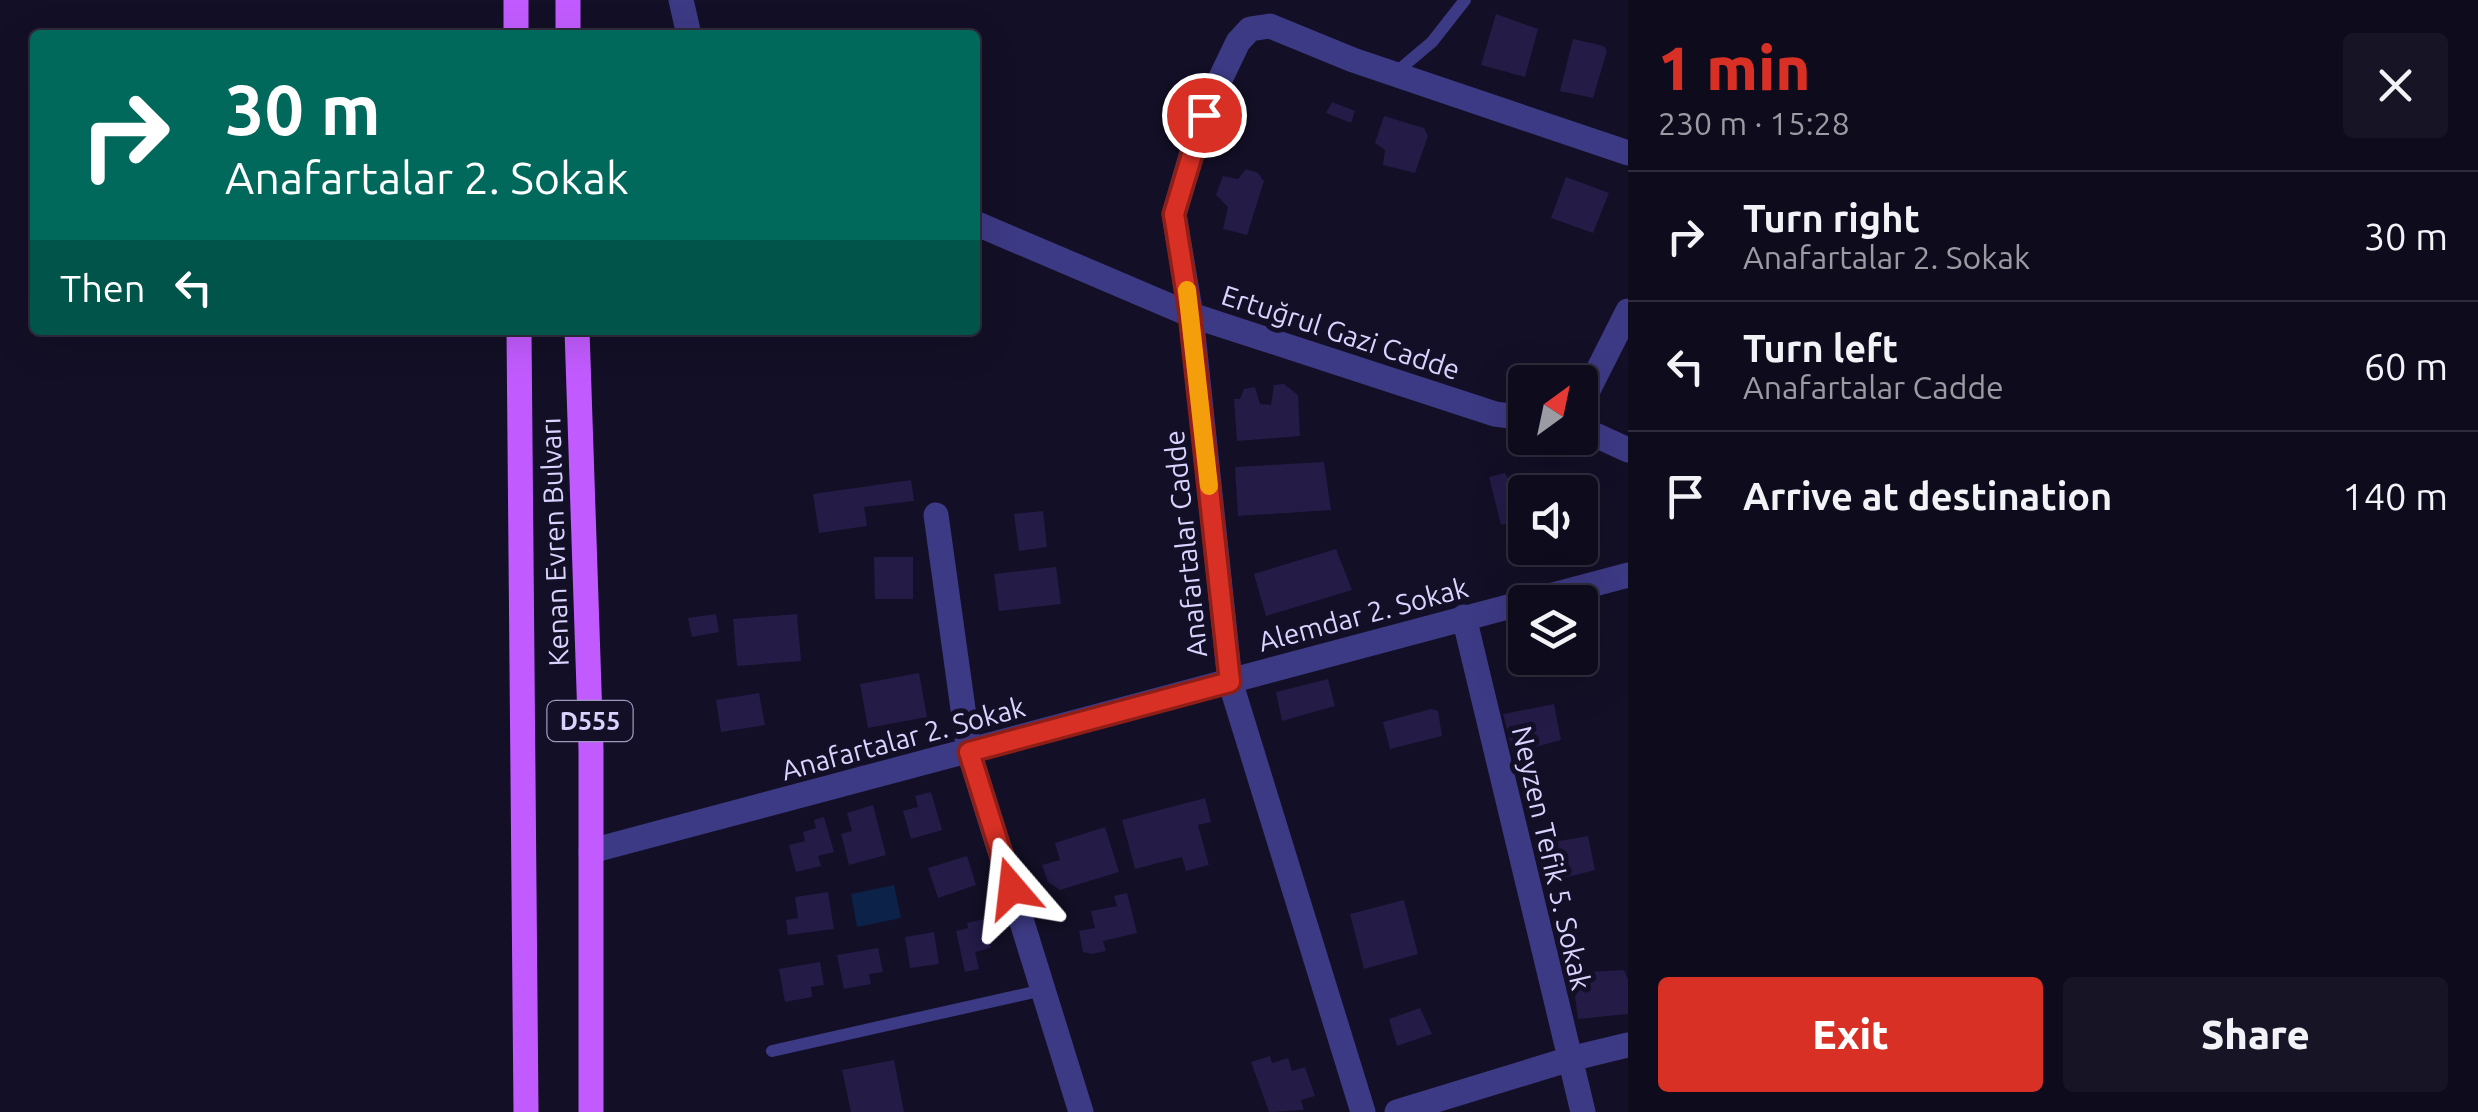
<!DOCTYPE html>
<meta charset="utf-8">
<style>
body{margin:0;font-family:Ubuntu,sans-serif;background:#171425;color:#f1f3f6;height:100vh;display:flex;flex-direction:column;font-size:38px;white-space:nowrap}
*{box-sizing:border-box;margin:0}
p{font-size:32px;color:#9b9ba3}
.icon{flex:none;width:55px;height:55px;fill:none;stroke:currentColor;stroke-width:2;stroke-linecap:round;stroke-linejoin:round}
.map{position:relative;flex:1;overflow:hidden}
.panel{display:flex;flex-direction:column;background:#0e0b1c;width:850px}
.panel>*{flex:none}
.banner{position:absolute;left:30px;top:30px;width:950px;height:305px;border-radius:10px;box-shadow:0 10px 40px #0002,0 0 0 2px #2e2b3b;background:#00695c;color:#fff;overflow:hidden}
.needle{width:65px;rotate:33deg}
.buttons{position:absolute;left:1508px;top:365px;display:grid;gap:20px}
.buttons a{display:grid;place-items:center;width:90px;height:90px;border-radius:10px;background:#0e0b1c;box-shadow:0 10px 40px #0002,0 0 0 2px #2e2b3b;font-size:50px}
.pin{position:absolute;display:grid;place-items:center;width:85px;height:85px;color:#fff;margin:-42px;border:5px solid #fff;border-radius:50%;box-shadow:0 2px 10px #0007}
.me{position:absolute;width:110px;margin:-55px;rotate:343deg;stroke-linejoin:round;filter:drop-shadow(0 0 8px #0008)}
.turn{display:flex;align-items:center;gap:35px;height:210px;padding:0 30px;font-size:45px}
.turn .icon{width:130px;height:130px;stroke-width:2.5}
.turn b{display:block;font-size:70px;line-height:85px}
.then{display:flex;align-items:center;height:95px;padding:0 30px;background:#0003;gap:20px;font-size:38px}
.round{display:grid;place-items:center;flex:none;width:105px;height:105px;border-radius:10px;background:#171425}
.summary{display:flex;align-items:center;justify-content:space-between;height:170px;padding:0 30px}
h1{font-size:60px;font-weight:800;line-height:75px;color:#d93025}
.primary-button{display:flex;gap:20px;margin-top:auto;padding:20px 30px}
.primary-button a{flex:1;height:115px;border-radius:10px;background:#d93025;color:#fff;font-size:40px;font-weight:800;line-height:115px;text-align:center}
.primary-button a+a{background:#171425;color:#f1f3f6}
ul{padding:0;list-style:none}
li{display:flex;align-items:center;gap:30px;height:130px;padding:0 30px;border-top:2px solid #2e2b3b}
li div{flex:1}
li b{display:block;font-size:38px}
li em{font-style:normal}
main{display:flex;flex:1;min-height:0}
.map>svg:first-child{display:block}
</style>
<main>
<div class="map">
<svg width="1628" height="1112" viewBox="0 0 1628 1112">
<rect width="100%" height="100%" fill="#130f26"/>
<!-- water -->
<path fill="#0c2248" d="M894 885 901 918 857 927 851 894Z"/>
<!-- building -->
<path fill="#241b47" d="M1496 14 1538 29 1525 77 1481 65Z
M1573 39 1604 46 1607 51 1593 98 1560 91Z
M1332 102 1355 111 1351 123 1326 113Z
M1384 116 1424 128 1428 136 1415 173 1383 165 1385 150 1375 143Z
M1246 169 1258 173 1264 181 1247 235 1223 229 1228 207 1216 195 1223 176 1238 179Z
M1566 177 1609 193 1593 233 1551 218Z
M1284 384 1298 395 1300 436 1237 441 1234 399H1240L1244 389 1255 387 1260 404 1271 405 1274 385Z
M1324 462 1331 510 1238 516 1235 467Z
M1505 473 1512 486 1547 479 1551 492H1525V519L1501 525 1489 477Z
M911 480 914 501 864 507 867 526 819 533 813 494Z
M1043 511 1047 547 1019 551 1014 514Z
M1336 549 1352 590 1266 616 1254 574Z
M874 557H913V599H875Z
M1056 567 1061 604 999 611 994 574Z
M716 614 719 632 692 637 688 618Z
M797 614 801 661 737 666 733 619Z
M919 673 927 717 868 728 860 684Z
M1328 679 1335 706 1282 721 1276 692Z
M759 693 765 725 721 732 716 700Z
M1554 704 1561 740 1513 753 1503 714Z
M1431 709 1438 711 1442 736 1390 749 1383 722Z
M860 744 863 766 845 768 842 746Z
M931 792 942 830 911 839 903 811 918 807 915 796Z
M1205 798 1211 822 1198 825 1209 865 1186 871 1182 857 1135 869 1122 820Z
M873 805 886 855 849 865 841 834 852 831 847 813Z
M824 817 834 852 818 856 821 866 796 872 789 845 805 841 803 832 816 828 814 820Z
M1105 827 1119 872 1060 890 1048 882 1042 865 1060 860 1055 843Z
M1588 836 1595 870 1556 880 1548 843Z
M967 856 976 885 938 898 928 868Z
M828 892 834 929 788 935 786 920 798 918 795 897Z
M1127 893 1137 933 1103 941 1106 951 1092 954 1083 952 1079 931 1095 928 1091 911 1117 906 1114 896Z
M1404 900 1418 954 1364 969 1350 914Z
M984 919 991 948 975 952 979 969 965 972 956 931 968 928 967 923Z
M934 932 939 964 910 968 905 937Z
M878 948 883 972 869 974 871 984 844 989 837 955Z
M820 962 824 985 811 987 812 997 785 1002 779 969Z
M1624 970 1628 980V1014L1578 1019 1572 973Z
M1420 1008 1432 1034 1397 1046 1389 1019Z
M1270 1056 1272 1063 1288 1058 1292 1071 1305 1067 1315 1096 1301 1100 1304 1110 1269 1112 1251 1062Z
M894 1060 904 1112H851L842 1070Z"/>
<g fill="none" stroke-linecap="round" stroke-linejoin="round">
<!-- service -->
<path stroke="#3d3a85" stroke-width="12" d="M1394 74 1432 42 1465 0
M772 1051 1043 990"/>
<!-- minor -->
<path stroke="#3d3a85" stroke-width="25" d="M681 0 689 35
M975 223 1191 315 1495 414 1525 418
M1580 406 1628 311
M1580 428 1628 450
M936 515 969 752 1081 1112
M1464 617 1583 1112
M591 851 1628 575
M1363 1112 1230 681 1191 315 1174 214 1203 115 1238 42 1250 29 1270 26 1353 60 1628 153"/>
<!-- tertiary -->
<path stroke="#3d3a85" stroke-width="25" d="M1397 1112 1570 1059 1628 1045"/>
<!-- primary -->
<path stroke="#c25bff" stroke-width="25" d="M516 0V35
M568 35V0
M519 330 526 1112
M577 330 591 749V1112"/>
</g>
<g fill="none" stroke-linecap="round" stroke-linejoin="round">
<defs>
<path id="route" d="M1012 888 969 752 1230 682 1190 315 1174 214 1204 115"/>
</defs>
<!-- route casing -->
<use href="#route" stroke="#8d1f18" stroke-width="25"/>
<!-- route -->
<use href="#route" stroke="#d93025" stroke-width="18"/>
<!-- slow -->
<path stroke="#f59e0b" stroke-width="18" d="M1187 290 1209 486"/>
</g>
<g text-anchor="middle" dominant-baseline="central" stroke-width="10" stroke-linejoin="round" paint-order="stroke">
<!-- shield labels -->
<rect fill="#130f26" stroke="#9e99be" stroke-width="2.5" x="547.5" y="701" width="85" height="40" rx="8"/>
<g font-size="25" font-weight="bold" fill="#d9d4ff">
<text x="590" y="721">D555</text>
</g>
<!-- street labels -->
<g font-size="28" fill="#d9d4ff" stroke="#130f26">
<text transform="translate(1341 332) rotate(18)">Ertuğrul Gazi Cadde</text>
<text transform="translate(554 542) rotate(-92)">Kenan Evren Bulvarı</text>
<text transform="translate(1185 544) rotate(-96)">Anafartalar Cadde</text>
<text transform="translate(1363 614) rotate(-15)">Alemdar 2. Sokak</text>
<text transform="translate(903 738) rotate(-15)">Anafartalar 2. Sokak</text>
<text transform="translate(1552 858) rotate(77)">Neyzen Tefik 5. Sokak</text>
</g>
</g>
</svg>
<div class="buttons">
<a><svg class="needle" viewBox="-14 -14 28 28"><path d="M0-13l5 13h-10z" fill="#e53935"/><path d="M0 13l5-13h-10z" fill="#9b9ba3"/></svg></a>
<a><svg class="icon" aria-label="sound" viewBox="0 0 24 24"><path d="M4 9h4l5-4v14l-5-4H4zM17 9q2 3 0 6"/></svg></a>
<a><svg class="icon" aria-label="layers" viewBox="0 0 24 24"><path d="M12 4l9 5-9 5-9-5zM3 14l9 5 9-5"/></svg></a>
</div>
<div class="pin" style="left:1204px;top:115px;background:#d93025"><svg class="icon" aria-label="arrive" viewBox="0 0 24 24"><path d="M6 21V4h12l-3 4 3 4H6"/></svg></div>
<svg class="me" style="left:1012px;top:888px" viewBox="-20 -20 40 40"><path d="M0-17L14 15 0 8-14 15z" fill="#d93025" stroke="#fff" stroke-width="4"/></svg>
<div class="banner">
<div class="turn"><svg class="icon" aria-label="right" viewBox="0 0 24 24"><path d="M7 20v-9h11M14 6l5 5-5 5"/></svg><div><b>30 m</b>Anafartalar 2. Sokak</div></div>
<div class="then">Then<svg class="icon" aria-label="left" viewBox="0 0 24 24"><path d="M17 20v-9H6M10 6l-5 5 5 5"/></svg></div>
</div>
</div>
<section class="panel">
<div class="summary"><div><h1>1 min</h1><p>230 m · 15:28</p></div><a class="round"><svg class="icon" aria-label="close" viewBox="0 0 24 24"><path d="M6 6l12 12M18 6L6 18"/></svg></a></div>
<ul>
<li><svg class="icon" aria-label="right" viewBox="0 0 24 24"><path d="M7 20v-9h11M14 6l5 5-5 5"/></svg><div><b>Turn right</b><p>Anafartalar 2. Sokak</p></div><em>30 m</em></li>
<li><svg class="icon" aria-label="left" viewBox="0 0 24 24"><path d="M17 20v-9H6M10 6l-5 5 5 5"/></svg><div><b>Turn left</b><p>Anafartalar Cadde</p></div><em>60 m</em></li>
<li><svg class="icon" aria-label="arrive" viewBox="0 0 24 24"><path d="M6 21V4h12l-3 4 3 4H6"/></svg><div><b>Arrive at destination</b></div><em>140 m</em></li>
</ul>
<div class="primary-button"><a>Exit</a><a>Share</a></div>
</section>
</main>
